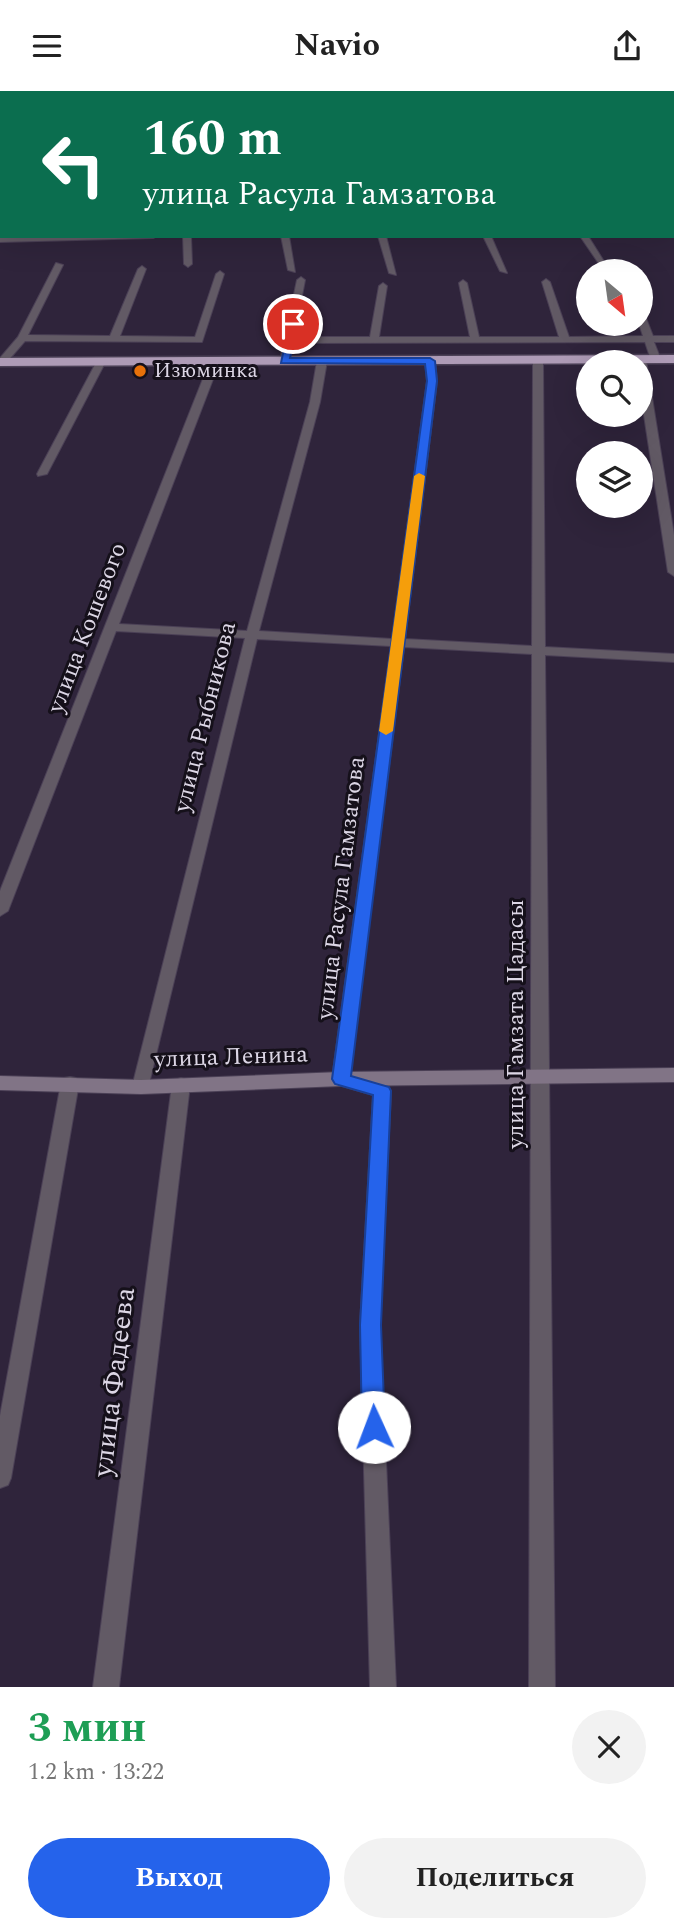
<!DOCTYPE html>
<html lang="ru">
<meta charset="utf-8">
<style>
body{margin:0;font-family:Spectral,serif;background:#f2f2f2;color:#222;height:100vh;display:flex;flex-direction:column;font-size:26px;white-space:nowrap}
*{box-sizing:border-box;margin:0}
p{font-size:23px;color:#767676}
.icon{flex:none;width:38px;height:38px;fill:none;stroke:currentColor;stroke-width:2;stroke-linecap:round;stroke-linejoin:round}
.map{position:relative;height:1596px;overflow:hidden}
.details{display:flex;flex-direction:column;background:#fff;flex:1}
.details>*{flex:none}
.hud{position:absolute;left:0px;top:0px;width:676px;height:147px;box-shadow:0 7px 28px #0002;background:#0b6e4f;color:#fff;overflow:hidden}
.needle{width:46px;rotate:151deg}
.controls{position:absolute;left:576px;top:168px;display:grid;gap:14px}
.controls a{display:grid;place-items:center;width:77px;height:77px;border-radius:50%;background:#fff;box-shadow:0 7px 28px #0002;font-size:35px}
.pin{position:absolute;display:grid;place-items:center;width:60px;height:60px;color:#fff;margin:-30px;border:4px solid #fff;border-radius:50%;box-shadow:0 2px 7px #0007}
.me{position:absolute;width:77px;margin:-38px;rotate:358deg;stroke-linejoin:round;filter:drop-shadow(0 0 5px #0008)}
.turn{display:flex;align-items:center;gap:24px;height:147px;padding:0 28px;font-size:32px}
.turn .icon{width:91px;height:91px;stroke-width:2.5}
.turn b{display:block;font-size:49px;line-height:60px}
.round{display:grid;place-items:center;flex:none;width:74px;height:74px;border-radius:37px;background:#f2f2f2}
.overview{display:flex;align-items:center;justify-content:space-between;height:119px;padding:0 28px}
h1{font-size:42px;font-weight:700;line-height:52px;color:#1e9e55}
.primary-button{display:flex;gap:14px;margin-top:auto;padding:14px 28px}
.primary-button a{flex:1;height:80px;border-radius:42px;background:#2563eb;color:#fff;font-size:28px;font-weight:700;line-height:80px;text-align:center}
.primary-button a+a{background:#f2f2f2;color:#222}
header{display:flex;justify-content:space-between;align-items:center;height:91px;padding:0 28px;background:#fff;font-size:32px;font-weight:700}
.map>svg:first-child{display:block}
</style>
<header><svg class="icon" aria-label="menu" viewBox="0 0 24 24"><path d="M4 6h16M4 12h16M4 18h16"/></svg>Navio<svg class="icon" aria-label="share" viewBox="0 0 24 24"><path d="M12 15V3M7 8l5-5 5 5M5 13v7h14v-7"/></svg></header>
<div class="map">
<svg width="674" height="1596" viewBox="0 0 674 1596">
<rect width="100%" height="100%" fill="#2f243b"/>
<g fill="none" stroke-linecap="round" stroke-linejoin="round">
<defs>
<path id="street" d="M31 0H44L28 2Z
M235 0H242L243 2H236Z
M284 0H324L279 2Z
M338 0H344V2H338Z
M416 0H422L423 2H417Z
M499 0H505L506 2H500Z
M576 0H582L583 2H577Z
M631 0H638L639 2H632Z
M0 26H2V30H0Z
M0 51H2V55H0Z
M0 77H2V81H0Z
M157 145 153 147 0 151V147Z
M183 145H191L192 173 188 176 184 173Z
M281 145H289L295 181 288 179Z
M378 145H386L396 184 389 182Z
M483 145H491L507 182 500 180Z
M580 145H588L610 180H604Z
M56 172 63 174 28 244 110 245 138 178 142 175 146 178 120 245 195 246 216 183 220 180 224 183 202 251 25 250 5 273H0V267L18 246Z
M301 186 305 189 294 246H370L379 195 383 192 387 195 379 246H470L459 192 463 189 467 192 479 246H559L542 191 546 188 550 191 569 246 643 245 639 233 640 219 644 222 653 245H674V251H654L661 269 656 272 651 269 645 251 293 252 290 270 285 273 280 270 297 189Z
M641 266 646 269 674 444V485L668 481 640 298V271L636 269Z
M322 267 327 270 320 311 259 540 392 548 427 290 425 270 430 267 435 270 437 290 405 548 532 555 533 269 538 266 543 269 545 556 674 563V571L545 564 555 1596H529L532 563 404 556 350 984 388 995 391 1000 380 1234 396 1596H370L360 1234 373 1004 335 993 332 988 391 555 257 548 147 1001H135L132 996 245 547 116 540 8 820 0 825V800L210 270 215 267 220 270 119 533 247 540 310 311 317 270Z
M98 268 106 270 47 383 38 385 37 383Z
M70 986 76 987 79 992 11 1387 8 1394 0 1397V1325L61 992 64 987Z
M181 987 187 989 190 994 119 1596H93L172 994 175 989Z"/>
<path id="secondary" d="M674 977V991L341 995 141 1003 0 999V985L141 989 341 981Z"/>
<path id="highway" d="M674 264V272L0 275V267Z"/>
</defs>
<!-- street casing -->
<use href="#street" stroke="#4b4056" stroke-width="2"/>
<!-- secondary casing -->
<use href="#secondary" stroke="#4b4056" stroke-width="2"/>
<!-- highway casing -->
<use href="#highway" stroke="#4b4056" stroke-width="3"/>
<!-- street -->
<use href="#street" fill="#625a65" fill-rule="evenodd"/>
<!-- secondary -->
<use href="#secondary" fill="#817486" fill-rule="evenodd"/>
<!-- highway -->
<use href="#highway" fill="#ae9bb6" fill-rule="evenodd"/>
</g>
<!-- route -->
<path fill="#2563eb" stroke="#184099" stroke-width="2" d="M293 230 298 233 290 267H430L435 270 437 290 351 985 389 996 391 1000 381 1234 385 1336 382 1343 374 1345 366 1343 362 1336 360 1234 373 1004 335 993 332 988 427 290 425 273 281 272 289 233Z"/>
<!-- slow -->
<path fill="#f59e0b" d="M419 382 425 385 393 640 386 644 379 640 414 385Z"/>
<!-- markers -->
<circle fill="#e8710a" stroke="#15101a" stroke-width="2.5" cx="140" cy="280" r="7"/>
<g text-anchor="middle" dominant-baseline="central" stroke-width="6" stroke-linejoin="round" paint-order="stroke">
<!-- far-poi labels -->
<g font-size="21" fill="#dcd6e5" stroke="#15101a" text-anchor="start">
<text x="154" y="280">Изюминка</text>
</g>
<!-- street labels -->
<g font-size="24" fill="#dcd6e5" stroke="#15101a">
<text transform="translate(87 537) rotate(-69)">улица Кошевого</text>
<text transform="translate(205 626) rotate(-76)">улица Рыбникова</text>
<text transform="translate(341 797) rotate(-83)">улица Расула Гамзатова</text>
<text transform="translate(516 933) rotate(-90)">улица Гамзата Цадасы</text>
<text transform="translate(231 966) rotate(-2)">улица Ленина</text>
</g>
<!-- near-street labels -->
<g font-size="28" fill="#dcd6e5" stroke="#15101a">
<text transform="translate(114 1291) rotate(-83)">улица Фадеева</text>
</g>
</g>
</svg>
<div class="controls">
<a><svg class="needle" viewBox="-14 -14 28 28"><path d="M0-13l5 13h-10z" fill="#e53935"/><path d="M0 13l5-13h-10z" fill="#767676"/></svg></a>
<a><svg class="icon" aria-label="search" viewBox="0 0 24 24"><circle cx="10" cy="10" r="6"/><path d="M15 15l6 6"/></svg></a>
<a><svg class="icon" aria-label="layers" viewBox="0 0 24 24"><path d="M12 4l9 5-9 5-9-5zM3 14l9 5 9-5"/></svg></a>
</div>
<div class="pin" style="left:293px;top:233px;background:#d93025"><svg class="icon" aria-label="arrive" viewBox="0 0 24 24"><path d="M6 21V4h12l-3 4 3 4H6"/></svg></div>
<svg class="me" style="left:374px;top:1336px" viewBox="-20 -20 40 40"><circle r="19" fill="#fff"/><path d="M0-13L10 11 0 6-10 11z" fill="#2563eb"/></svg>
<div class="hud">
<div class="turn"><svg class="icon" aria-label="left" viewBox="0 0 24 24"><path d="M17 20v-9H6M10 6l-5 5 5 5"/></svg><div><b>160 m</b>улица Расула Гамзатова</div></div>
</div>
</div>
<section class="details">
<div class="overview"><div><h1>3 мин</h1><p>1.2 km · 13:22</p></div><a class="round"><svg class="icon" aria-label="close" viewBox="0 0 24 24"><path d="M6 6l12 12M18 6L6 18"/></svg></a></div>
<div class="primary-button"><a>Выход</a><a>Поделиться</a></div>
</section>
